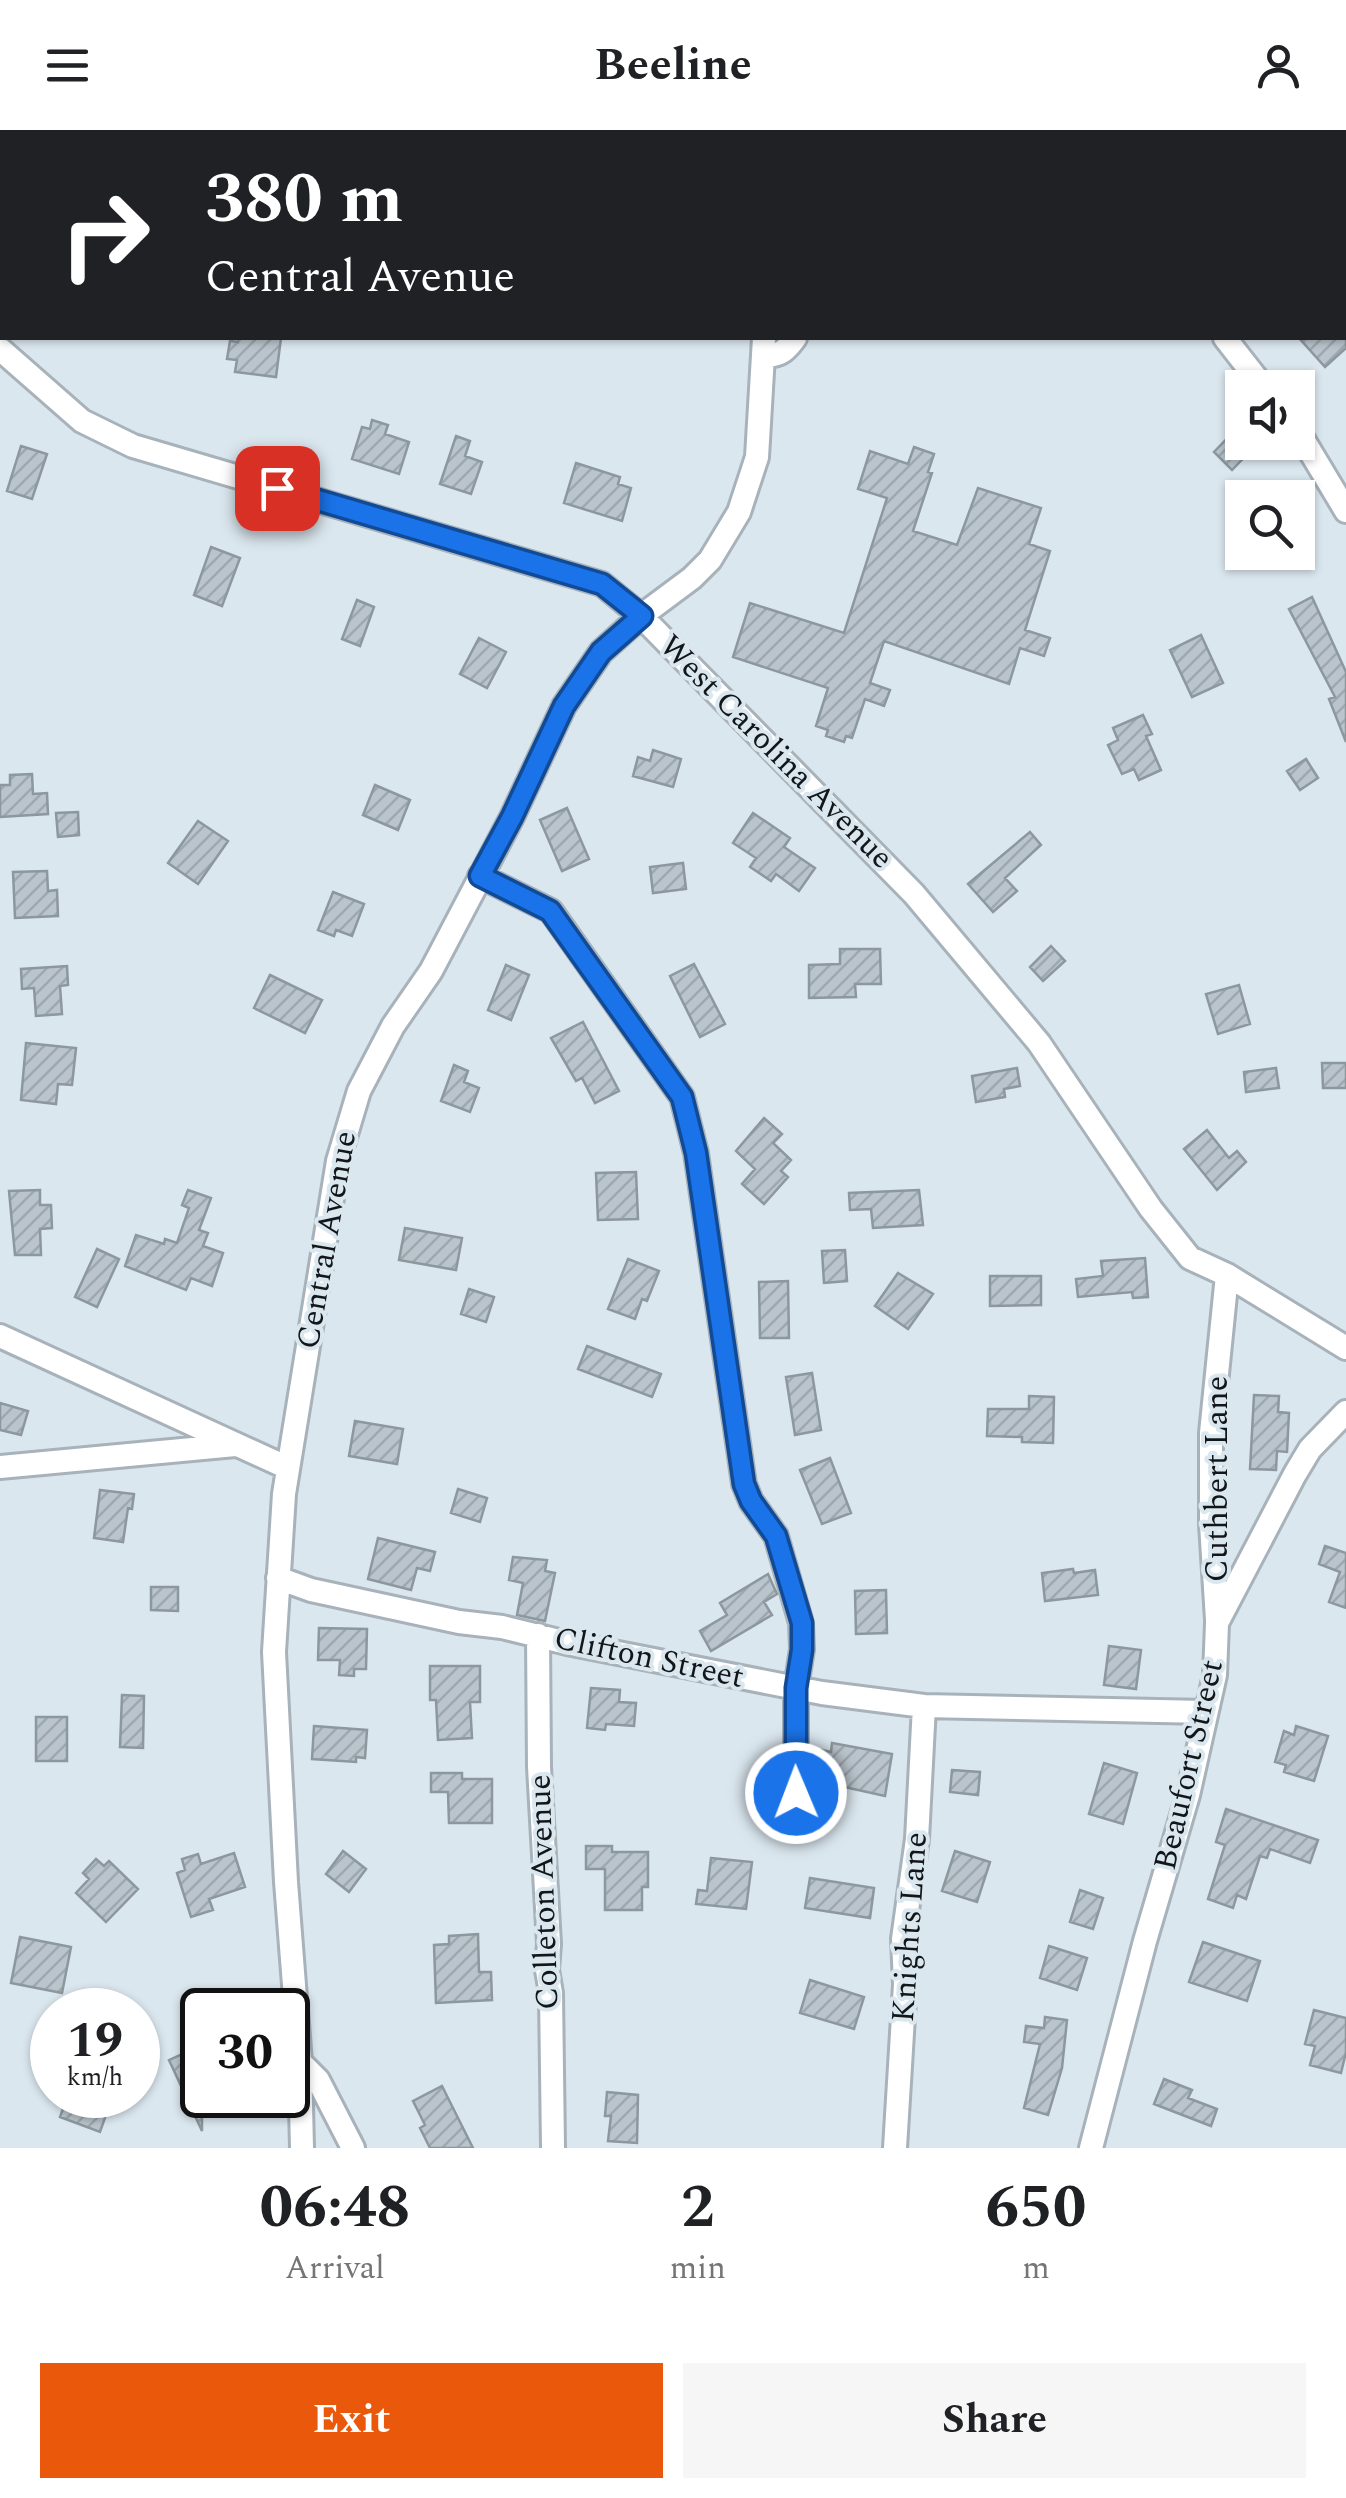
<!DOCTYPE html>
<style>
body{margin:0;font-family:Spectral,serif;background:#f6f6f6;color:#202124;height:100vh;display:flex;flex-direction:column;font-size:38px;white-space:nowrap}
*{box-sizing:border-box;margin:0}
p{font-size:32px;color:#757577}
.icon{flex:none;width:55px;height:55px;fill:none;stroke:currentColor;stroke-width:2;stroke-linecap:round;stroke-linejoin:round}
.map{position:relative;height:2018px;overflow:hidden}
.details{display:flex;flex-direction:column;background:#fff;flex:1}
.details>*{flex:none}
.hud{position:absolute;left:0px;top:0px;width:1348px;height:210px;box-shadow:0 2px 8px #0004;background:#202124;color:#fff;overflow:hidden}
.buttons{position:absolute;left:1225px;top:240px;display:grid;gap:20px}
.buttons a{display:grid;place-items:center;width:90px;height:90px;border-radius:0px;background:#fff;box-shadow:0 2px 8px #0004;font-size:50px}
.speed{position:absolute;left:30px;top:1858px;display:flex;gap:20px;font-size:50px;font-weight:700;text-align:center}
.speed>*{display:grid;place-content:center;width:130px;height:130px;border-radius:50%;background:#fff;box-shadow:0 2px 8px #0004;line-height:1}
.speed small{font-size:25px;font-weight:400}
.speed .limit{border:5px solid #111;border-radius:15px;background:#fff;color:#111}
.pin{position:absolute;display:grid;place-items:center;width:85px;height:85px;color:#fff;margin:-42px;border-radius:20px;box-shadow:0 5px 15px #0006}
.me{position:absolute;width:110px;margin:-55px;rotate:359deg;stroke-linejoin:round;filter:drop-shadow(0 0 8px #0008)}
.turn{display:flex;align-items:center;gap:35px;height:210px;padding:0 40px;font-size:45px}
.turn .icon{width:130px;height:130px;stroke-width:2.5}
.turn b{display:block;font-size:70px;line-height:85px}
.eta{display:flex;justify-content:space-evenly;align-items:center;height:170px;text-align:center}
.eta b{font-size:60px;font-weight:700;line-height:70px}
.primary-button{display:flex;gap:20px;margin-top:auto;padding:20px 40px}
.primary-button a{flex:1;height:115px;border-radius:0px;background:#ea580c;color:#fff;font-size:40px;font-weight:700;line-height:115px;text-align:center}
.primary-button a+a{background:#f6f6f6;color:#202124}
header{display:flex;justify-content:space-between;align-items:center;height:130px;padding:0 40px;background:#fff;font-size:45px;font-weight:700}
.map>svg:first-child{display:block}
</style>
<header><svg class="icon" aria-label="menu" viewBox="0 0 24 24"><path d="M4 6h16M4 12h16M4 18h16"/></svg>Beeline<svg class="icon" aria-label="person" viewBox="0 0 24 24"><circle cx="12" cy="8" r="4"/><path d="M4 21q1-7 8-7t8 7"/></svg></header>
<div class="map">
<svg width="1346" height="2018" viewBox="0 0 1346 2018">
<defs>
<pattern id="building-hatch" width="6" height="6" patternUnits="userSpaceOnUse" patternTransform="scale(2.5)"><rect width="6" height="6" fill="#b9c4cc"/><path d="M-1 1l2-2M0 6l6-6M5 7l2-2" fill="none" stroke="#9ea8af"/></pattern>
</defs>
<rect width="100%" height="100%" fill="#dbe7ef"/>
<g fill="none" stroke-linecap="round" stroke-linejoin="round">
<!-- stream -->
<path stroke="#527b96" stroke-width="5" d="M154 2 157 0
M0 171 2 169"/>
</g>
<!-- building -->
<path fill="url(#building-hatch)" stroke="#8c979e" stroke-width="2.5" d="M238 208H281L276 247 235 242 237 230 227 229 230 211 238 212Z
M1299 208H1346V218L1325 237Z
M372 290 388 295 385 304 409 312 399 344 352 329 362 297 370 299Z
M1242 293V312H1259L1232 340 1214 322Z
M456 306 470 311 465 326 482 332 471 364 440 354Z
M21 316 47 324 32 369 7 361Z
M914 317 934 324 928 342 932 343 913 401 957 415 978 358 1041 378 1029 414 1050 421 1025 500 1050 508 1044 526 1020 518 1009 554 884 511 870 553 890 560 884 576 865 569 852 608 846 606 844 612 826 606 828 600 816 596 828 558 733 527 750 473 844 503 887 368 858 359 870 321 908 334Z
M576 333 620 347 618 354 631 358 622 391 564 373Z
M211 417 240 428 222 476 194 465Z
M1312 467 1346 542V612L1329 569 1335 567 1289 479Z
M357 470 374 477 360 516 342 509Z
M1201 505 1223 553 1192 567 1170 520Z
M479 508 506 522 487 558 460 544Z
M1143 585 1152 604 1146 606 1161 640 1139 650 1134 639 1122 644 1108 615 1118 610 1113 598Z
M653 620 681 629 673 657 633 646 638 627 650 631Z
M1306 629 1318 648 1300 660 1287 641Z
M32 644 33 664 47 663 48 684 0 687V655H10V645Z
M375 655 410 670 398 700 363 685Z
M567 678 589 729 562 741 540 690Z
M78 682 79 705 58 707 56 683Z
M753 683 790 708 784 717 815 738 799 761 776 744 771 751 750 737 756 728 733 713Z
M198 691 228 711 198 754 168 733Z
M1030 702 1041 715 1005 748 1017 761 993 782 968 754Z
M683 733 686 759 653 763 650 737Z
M47 741 48 761 57 760 58 786 15 788 13 742Z
M333 762 364 774 352 806 336 800 334 806 318 800Z
M1051 816 1065 831 1043 851 1030 837Z
M840 819H880L881 854H855L856 867 809 868V835L840 834Z
M694 834 725 894 700 907 670 846Z
M506 835 529 845 511 890 488 880Z
M67 836 68 855 60 856 62 884 36 886 34 858 22 859 21 839Z
M270 845 322 870 305 903 254 878Z
M1239 855 1250 894 1218 904 1206 864Z
M583 892 619 961 595 973 582 948 576 951 551 908Z
M26 913 76 918 72 955 58 954 56 974 21 970Z
M1322 933H1346V958H1323Z
M454 935 468 941 464 952 479 958 470 982 441 971Z
M1017 938 1020 956 1004 959 1005 967 976 972 972 946Z
M1276 938 1279 958 1246 962 1244 942Z
M764 988 782 1004 773 1013 791 1030 781 1041 788 1047 764 1074 742 1054 755 1039 736 1021Z
M1207 1000 1229 1028 1237 1021 1246 1032 1217 1060 1184 1019Z
M636 1042 638 1089 598 1090 596 1043Z
M40 1060V1075H51L52 1098 40 1099 41 1125H15L9 1061Z
M188 1060 211 1068 199 1100 208 1103 203 1116 223 1123 212 1156 191 1148 186 1160 125 1136 136 1105 164 1114 165 1109 177 1113 189 1078 182 1075Z
M919 1060 923 1095 873 1098 871 1079 850 1080 849 1063Z
M405 1098 462 1108 456 1140 399 1130Z
M97 1119 119 1129 97 1177 75 1167Z
M845 1120 847 1151 824 1153 822 1121Z
M1145 1128 1148 1167 1133 1168 1132 1162 1078 1167 1076 1149 1103 1146 1101 1131Z
M628 1129 659 1141 647 1171 642 1169 635 1189 608 1179Z
M898 1143 933 1164 908 1199 875 1176Z
M990 1146H1041V1175L990 1176Z
M788 1151 789 1208H760L759 1152Z
M469 1159 494 1167 486 1192 461 1184Z
M587 1216 661 1244 652 1267 578 1239Z
M812 1243 821 1300 795 1305 786 1247Z
M1254 1265 1279 1266 1278 1282 1289 1283 1287 1322 1277 1321 1276 1340 1250 1339Z
M1029 1266 1054 1267 1053 1313 1022 1312V1307L987 1306 988 1279H1029Z
M0 1273 28 1281 21 1305 0 1300Z
M355 1291 403 1299 397 1334 349 1326Z
M830 1328 851 1383 822 1394 800 1340Z
M458 1359 487 1368 480 1392 451 1383Z
M100 1360 134 1364 132 1379 128 1378 123 1412 94 1408Z
M378 1408 435 1422 430 1441 417 1438 411 1460 368 1449Z
M1325 1416 1346 1423V1478L1329 1472 1340 1442 1319 1434Z
M513 1427 547 1430 545 1441 555 1443 545 1491 517 1485 523 1453 509 1450Z
M1073 1439 1074 1443 1095 1440 1098 1465 1045 1471 1042 1443Z
M768 1444 777 1464 764 1472 772 1485 711 1521 700 1501 727 1485 720 1473Z
M151 1457H178V1481L151 1480Z
M886 1460 887 1503 856 1504 855 1461Z
M319 1498 367 1499 366 1539H354V1546L339 1545 340 1530H318Z
M1109 1516 1141 1520 1136 1559 1104 1555Z
M430 1536H480V1572H470L472 1608 438 1610 436 1570H430Z
M591 1558 620 1560 619 1572 636 1573 634 1596 606 1594 605 1600 587 1598Z
M122 1565 144 1566 143 1618 120 1617Z
M36 1587H67V1631H36Z
M314 1596 367 1600 365 1628 356 1627V1632L312 1629Z
M1296 1596 1328 1606 1314 1651 1284 1642 1286 1635 1275 1632 1284 1601 1294 1605Z
M832 1613 892 1624 885 1666 831 1654 832 1648 817 1645 822 1620 831 1622Z
M1104 1633 1137 1643 1123 1694 1089 1684Z
M952 1640 980 1642 978 1665 950 1662Z
M431 1643H462V1649H492V1693H449L448 1662H431Z
M1226 1679 1318 1710 1310 1733 1270 1719 1267 1728 1260 1726 1246 1769 1237 1765 1233 1778 1208 1769 1225 1715 1216 1712Z
M586 1716H612V1722H648V1757H642V1780H605V1739H586Z
M343 1721 366 1739 349 1762 326 1744Z
M955 1721 990 1732 977 1772 942 1761Z
M234 1723 245 1757 209 1769 213 1780 191 1787 177 1743 185 1740 182 1729 198 1724 201 1734Z
M711 1728 752 1732 746 1779 696 1774 698 1760 707 1761Z
M96 1729 104 1736 109 1731 138 1759 106 1792 76 1763 89 1749 83 1743Z
M810 1748 874 1758 870 1788 805 1778Z
M1080 1760 1103 1768 1093 1799 1070 1792Z
M478 1804 479 1842H491L492 1870 436 1873 434 1815 449 1814V1806Z
M20 1807 71 1817 62 1863 11 1853Z
M1203 1812 1260 1831 1247 1871 1189 1852Z
M1049 1816 1087 1828 1077 1860 1040 1848Z
M810 1850 864 1867 854 1899 800 1883Z
M1314 1880 1346 1888V1922L1341 1943 1310 1935 1315 1916 1305 1914Z
M1045 1887 1067 1890 1062 1938 1048 1985 1024 1978 1040 1914 1024 1912 1026 1896 1044 1898Z
M202 1915V1965H227L202 1977V2001L169 1930Z
M1164 1949 1192 1960 1188 1968 1217 1979 1211 1996 1154 1974Z
M442 1956 473 2018H430L420 1998 425 1995 413 1971Z
M607 1962 638 1965 637 2013 608 2011 611 1986H605Z
M68 1965H113L100 2002 60 1987Z"/>
<g fill="none" stroke-linecap="round" stroke-linejoin="round">
<defs>
<path id="minor" d="M1073 0 1076 2
M757 2V0
M1345 99H1346
M1225 208 1264 258
M0 219 82 291 133 316 602 454 641 486 914 764 1039 913 1151 1079 1190 1128 1227 1145 1346 1218
M765 225C780 227 787 219 795 208
M1298 301 1346 381
M480 746 551 781 682 967 696 1023 744 1354 751 1371 776 1406 801 1493 802 1519 796 1558V1663
M0 1206 288 1338
M0 1337 235 1315
M278 1448 311 1460 459 1492 502 1497 567 1513 822 1563 924 1576 1206 1582
M1217 1490 1211 1394V1303L1227 1145
M538 1505 539 1637 549 1814 547 1840 551 1863 553 2018
M300 1932 318 1950 353 2018
M302 2018 300 1932 286 1752 274 1522 284 1364 338 1031 359 961 393 896 431 841 512 687 564 576 601 522 641 486 692 448 710 430 739 382 757 327 764 208
M895 2018 905 1854 903 1809 917 1709 924 1576
M1091 2018 1145 1811 1188 1665 1215 1545 1217 1493 1295 1344 1310 1319 1346 1282"/>
</defs>
<!-- minor casing -->
<use href="#minor" stroke="#a7b2ba" stroke-width="28"/>
<!-- minor -->
<use href="#minor" stroke="#fff" stroke-width="22"/>
</g>
<g fill="none" stroke-linecap="round" stroke-linejoin="round">
<defs>
<path id="route" d="M277 358 602 454 642 486 601 522 564 576 512 687 480 746 550 781 682 967 696 1023 744 1354 751 1371 776 1406 802 1493V1520L796 1558V1663"/>
</defs>
<!-- route casing -->
<use href="#route" stroke="#114b97" stroke-width="25"/>
<!-- route -->
<use href="#route" stroke="#1a73e8" stroke-width="18"/>
</g>
<g text-anchor="middle" dominant-baseline="central" stroke-width="8" stroke-linejoin="round" paint-order="stroke">
<!-- street labels -->
<g font-size="32" fill="#121619" stroke="#dbe7ef">
<text transform="translate(776 622) rotate(45)">West Carolina Avenue</text>
<text transform="translate(327 1110) rotate(-80)">Central Avenue</text>
<text transform="translate(1217 1349) rotate(-90)">Cuthbert Lane</text>
<text transform="translate(649 1528) rotate(12)">Clifton Street</text>
<text transform="translate(1189 1635) rotate(-77)">Beaufort Street</text>
<text transform="translate(544 1762) rotate(-92)">Colleton Avenue</text>
<text transform="translate(910 1797) rotate(-86)">Knights Lane</text>
</g>
</g>
</svg>
<div class="buttons">
<a><svg class="icon" aria-label="sound" viewBox="0 0 24 24"><path d="M4 9h4l5-4v14l-5-4H4zM17 9q2 3 0 6"/></svg></a>
<a><svg class="icon" aria-label="search" viewBox="0 0 24 24"><circle cx="10" cy="10" r="6"/><path d="M15 15l6 6"/></svg></a>
</div>
<div class="speed"><div>19<small>km/h</small></div><div class="limit">30</div></div>
<div class="pin" style="left:277px;top:358px;background:#d93025"><svg class="icon" aria-label="arrive" viewBox="0 0 24 24"><path d="M6 21V4h12l-3 4 3 4H6"/></svg></div>
<svg class="me" style="left:796px;top:1663px" viewBox="-20 -20 40 40"><circle r="17" fill="#1a73e8" stroke="#fff" stroke-width="3"/><path d="M0-11L8 9 0 5-8 9z" fill="#fff"/></svg>
<div class="hud">
<div class="turn"><svg class="icon" aria-label="right" viewBox="0 0 24 24"><path d="M7 20v-9h11M14 6l5 5-5 5"/></svg><div><b>380 m</b>Central Avenue</div></div>
</div>
</div>
<section class="details">
<div class="eta">
<div><b>06:48</b><p>Arrival</p></div>
<div><b>2</b><p>min</p></div>
<div><b>650</b><p>m</p></div>
</div>
<div class="primary-button"><a>Exit</a><a>Share</a></div>
</section>
